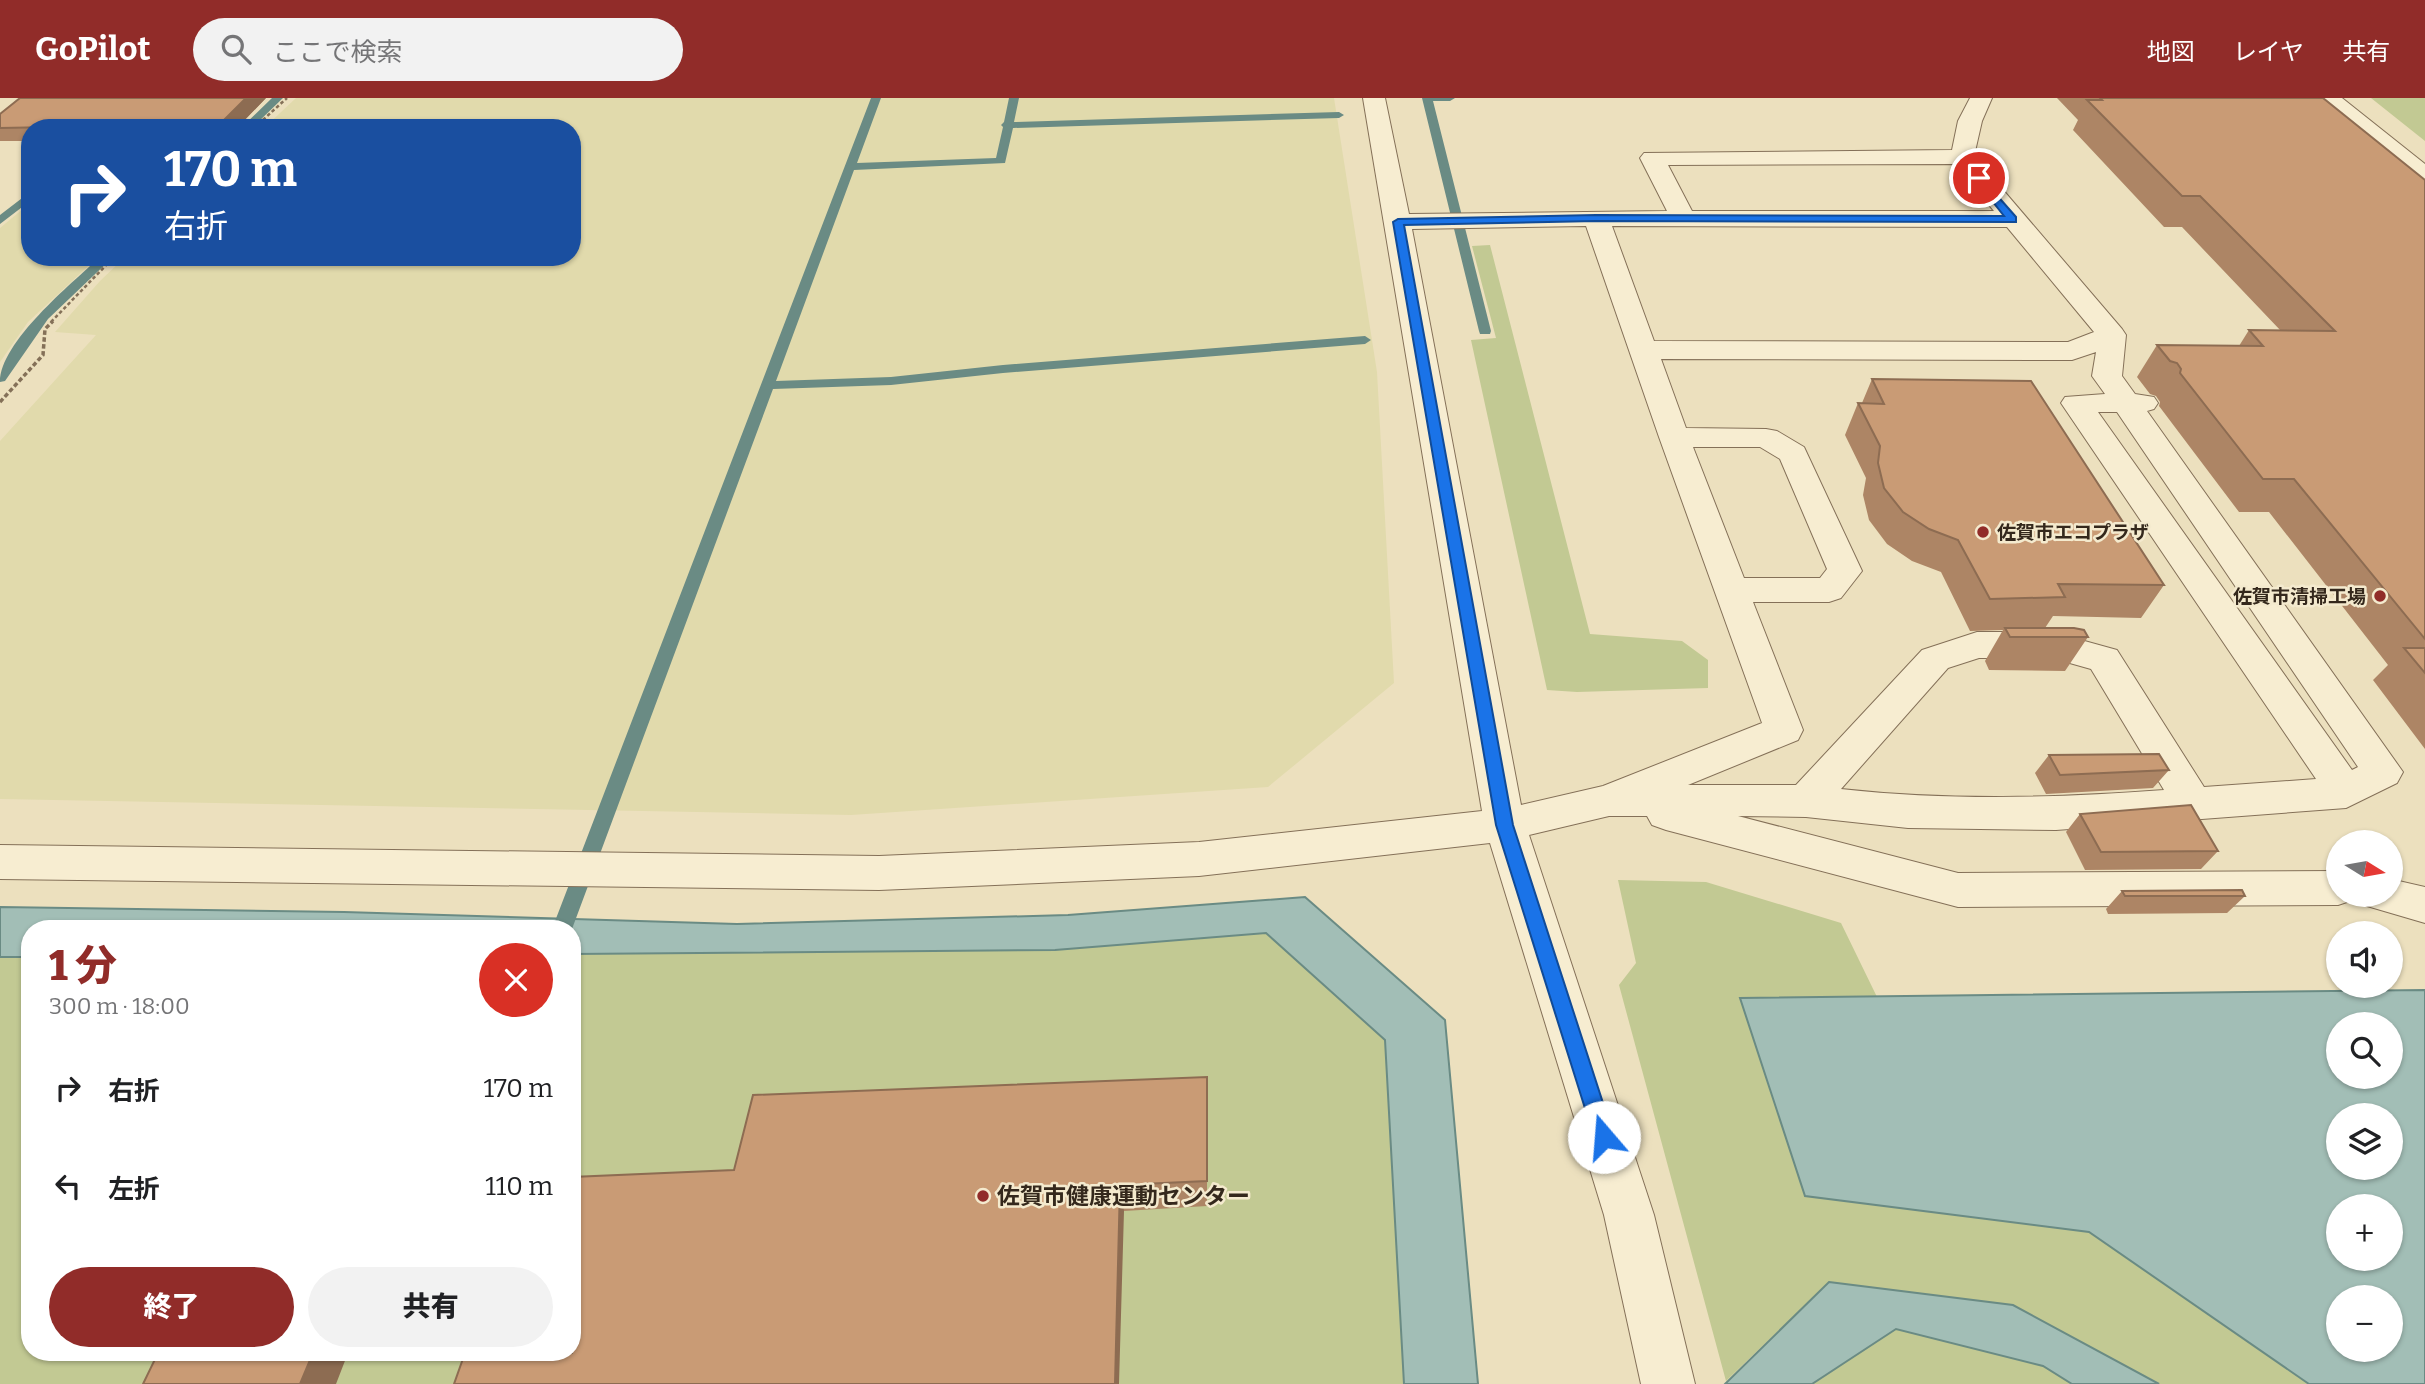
<!DOCTYPE html>
<html lang="ja">
<meta charset="utf-8">
<style>
body{margin:0;font-family:Bitter,"Noto Sans JP",serif;background:#f2f2f2;color:#202124;height:100vh;display:flex;flex-direction:column;font-size:26px;white-space:nowrap}
*{box-sizing:border-box;margin:0}
p{font-size:23px;color:#757577}
.icon{flex:none;width:38px;height:38px;fill:none;stroke:currentColor;stroke-width:2;stroke-linecap:round;stroke-linejoin:round}
.map{position:relative;flex:1;overflow:hidden}
.panel{position:absolute;left:21px;top:822px;width:560px;height:441px;display:flex;flex-direction:column;background:#fff;border-radius:28px;box-shadow:0 2px 5px #0004}
.panel>*{flex:none}
.banner{position:absolute;left:21px;top:21px;width:560px;height:147px;border-radius:28px;box-shadow:0 2px 5px #0004;background:#1a4fa0;color:#fff;overflow:hidden}
.needle{width:46px;rotate:101deg}
.fabs{position:absolute;left:2326px;top:732px;display:grid;gap:14px}
.fabs a{display:grid;place-items:center;width:77px;height:77px;border-radius:50%;background:#fff;box-shadow:0 2px 5px #0004;font-size:35px}
.pin{position:absolute;display:grid;place-items:center;width:60px;height:60px;color:#fff;margin:-30px;border:4px solid #fff;border-radius:50%;box-shadow:0 2px 7px #0007}
.me{position:absolute;width:77px;margin:-38px;rotate:342deg;stroke-linejoin:round;filter:drop-shadow(0 0 5px #0008)}
.turn{display:flex;align-items:center;gap:24px;height:147px;padding:0 28px;font-size:32px}
.turn .icon{width:91px;height:91px;stroke-width:2.5}
.turn b{display:block;font-size:49px;line-height:60px}
.round{display:grid;place-items:center;flex:none;width:74px;height:74px;border-radius:37px;background:#f2f2f2}
.overview{display:flex;align-items:center;justify-content:space-between;height:119px;padding:0 28px}
h1{font-size:42px;font-weight:800;line-height:52px;color:#912c29}
.cta{display:flex;gap:14px;margin-top:auto;padding:14px 28px}
.cta a{flex:1;height:80px;border-radius:42px;background:#912c29;color:#fff;font-size:28px;font-weight:800;line-height:80px;text-align:center}
.cta a+a{background:#f2f2f2;color:#202124}
ul{padding:0;list-style:none}
li{display:flex;align-items:center;gap:21px;height:98px;padding:0 28px}
li div{flex:1}
li b{display:block;font-size:26px}
li em{font-style:normal}
header{display:flex;align-items:center;gap:42px;box-sizing:border-box;height:98px;padding:0 35px;background:#912c29;color:#fff}
header strong{font-size:33px}
nav{display:flex;gap:38px;margin-inline-start:auto;font-size:24px}
.search{width:490px;height:63px;background:#f2f2f2;display:flex;align-items:center;gap:18px;box-sizing:border-box;padding:0 24px;border-radius:38px;color:#757577;font-size:26px}
.map>svg:first-child{display:block}
</style>
<header>
<strong>GoPilot</strong>
<div class="search"><svg class="icon" aria-label="search" viewBox="0 0 24 24"><circle cx="10" cy="10" r="6"/><path d="M15 15l6 6"/></svg>ここで検索</div>
<nav><a>地図</a><a>レイヤ</a><a>共有</a></nav>
</header>
<div class="map">
<svg width="2425" height="1286" viewBox="0 0 2425 1286">
<rect width="100%" height="100%" fill="#ece0be"/>
<!-- farmland -->
<path fill="#e1daac" d="M296 0H1334L1377 274 1394 585 1268 689 851 717 0 701V343L96 237 55 234 100 183 125 159H572V30H264Z
M30 105V159H98L28 224 0 264V130Z"/>
<!-- green -->
<path fill="#c2c993" d="M2371 0H2425V43Z
M1490 147 1590 536 1682 543 1708 562V590L1577 594 1547 592 1471 242 1496 240 1472 148Z
M1618 782 1706 784 1841 825 1877 899 1741 900 1805 1098 2089 1134 2309 1286H2159L2148 1279 1829 1184 1726 1283 1619 887 1636 865Z
M1266 835 1385 942 1404 1286H0V859H30V1255H572V856L1055 852Z
M1896 1231 2043 1268 2072 1286H1812Z"/>
<!-- water -->
<path fill="#a2beb6" stroke="#6a8b84" stroke-width="2" fill-rule="evenodd" d="M1305 799 1445 922 1478 1286H1404L1385 942 1266 835 1055 852 572 856V831H30V859H0V809L344 814 737 826 1068 817Z
M2425 892V1286H2309L2089 1134 1805 1098 1740 900ZM2338 926H2390V978H2338ZM2338 1017H2390V1069H2338ZM2338 1108H2390V1160H2338ZM2338 1199H2390V1251H2338Z
M1829 1184 2013 1207 2159 1286H2072L2043 1268 1896 1231 1812 1286H1725Z"/>
<g fill="none" stroke-linecap="round" stroke-linejoin="round">
<!-- stream -->
<path fill="#6a8b84" fill-rule="evenodd" d="M272 0H283L252 30H241Z
M871 0H881L857 65 996 60 1003 29 1001 27 1004 24 1009 0H1019L1014 24 1339 14 1344 17 1339 20 1013 30 1005 65 854 72 776 283 891 279 1003 267 1365 238 1371 242 1365 246 1003 275 891 287 773 291 572 831H552Z
M1422 0H1455L1450 3H1433L1491 233 1490 236H1480L1479 233Z
M30 94V103L0 126V117Z
M100 159H113L48 221 5 283 0 284C0 244 71 186 100 159Z"/>
<defs>
<path id="minor" d="M1363 0H1385L1409 116 1667 113 1640 60 1644 55 1952 52 1958 23 1970 0H1992L1982 23 1974 58 2122 231 2126 237 2122 278 2135 296 2154 299 2158 305 2154 311 2147 313 2403 674 2397 685 2346 710 2056 732 1908 730 1806 719 1738 718 1958 775 2338 773V796H2356L2353 802 2338 807 1958 809 1666 732 1652 727 1647 718H1609L1529 737 1654 1117 1695 1286H1641L1604 1117 1490 745 1199 778 879 792 0 781V747L879 758 1199 744 1482 713ZM1955 66 1994 113H1692L1668 67ZM1586 128 1659 339 1762 625 1603 688 1521 707 1412 131ZM1612 128 2007 129 2094 234 2068 244 1654 243ZM2096 254 2092 278 2105 296 2065 299 2061 305 2316 681 2204 689 2117 552 2052 534H1977L1922 552 1796 687H1688L1798 642 1803 632 1753 504H1829L1841 500 1862 473 1804 349 1777 333 1766 331 1686 330 1661 261 2072 262ZM2098 314H2117L2358 669 2352 672ZM1693 349H1760L1780 361 1827 471 1820 480H1744ZM1979 560H2052L2091 571 2164 692C2054 700 1951 703 1841 691L1948 570Z
M2317 0H2342L2425 66V85L2416 83Z
M2390 781 2425 789V825L2367 808 2361 796H2390Z"/>
</defs>
<!-- minor casing -->
<use href="#minor" stroke="#847058" stroke-width="2"/>
<!-- path-far1 -->
<path stroke="#847058" stroke-width="2.5" stroke-dasharray="3.5 2.5" stroke-linecap="butt" d="M254 30 287 0
M51 224 114 159"/>
<!-- path -->
<path stroke="#847058" stroke-width="3.5" stroke-dasharray="4.5 2.5" stroke-linecap="butt" d="M0 304 43 257 45 231 53 223"/>
<!-- minor -->
<use href="#minor" fill="#f7edd1" fill-rule="evenodd"/>
</g>
<!-- wall -->
<path fill="#ad8565" d="M266 0 237 30H30V43H0V16Z
M2057 0H2323L2425 82V651L2373 582 2388 567 2269 414H2239L2159 308 2160 304 2156 298 2150 296 2137 279 2157 247 2239 248 2249 232 2281 233 2182 129H2164L2073 32 2078 22Z
M1872 281 2164 487 2141 520 2053 518 2045 530 2088 539 2065 573 1989 572 1985 563 2003 532 1970 533 1941 474 1912 463 1887 446 1869 422 1863 397 1866 380 1845 337 1858 305H1862Z
M2049 657 2169 672 2153 690 2046 696 2035 675Z
M2080 716 2218 753 2201 771 2085 772 2066 734Z
M2122 793 2245 798 2227 815 2108 816 2106 811Z
M1207 979V1108L1124 1113 734 1072Z"/>
<!-- shaded-wall -->
<path fill="#8d6c52" d="M246 0H266L237 30H227L223 23Z
M113 23 117 30H108L107 28Z
M1120 1087 1124 1113 1119 1286H1115Z
M313 1255H348L336 1286H300Z"/>
<!-- building -->
<path fill="#c99b75" stroke="#8d6c52" stroke-width="2" d="M20 0H246L223 23H113L107 28 0 30V16Z
M2100 0H2323L2425 82V541L2294 381H2263L2180 275 2181 271 2177 265 2170 263 2157 247 2263 248 2249 232 2335 233 2200 98H2182L2087 2H2102Z
M1872 281 2031 283 2164 487 2058 486 2065 499 1990 501 1958 442 1929 431 1903 414 1884 390 1878 365 1880 348 1858 305 1884 306Z
M2005 530H2074L2084 532 2088 539H2010Z
M2404 550H2425V575Z
M2159 656 2169 672 2060 677 2049 657Z
M2191 707 2218 753 2101 754 2080 716Z
M2242 792 2245 798H2125L2122 793Z
M1207 979V1083L1120 1087 1115 1286H454L465 1255H572V1079L734 1072 753 997Z
M158 1255H313L300 1286H143Z"/>
<!-- route -->
<path fill="#1a73e8" stroke="#114b97" stroke-width="2" d="M1979 77 2016 119V124L1596 123 1404 127 1513 727 1614 1039 1611 1046 1604 1049 1597 1046 1594 1039 1496 727 1393 124 1398 121 1596 117 2004 118 1974 80Z"/>
<!-- markers -->
<g fill="#912c29" stroke="#f4eace" stroke-width="2.5">
<circle cx="1983" cy="434" r="7"/>
<circle cx="2380" cy="498" r="7"/>
<circle cx="983" cy="1098" r="7"/>
</g>
<g text-anchor="middle" dominant-baseline="central" stroke-width="5" stroke-linejoin="round" paint-order="stroke">
<!-- poi labels -->
<g font-size="19" font-weight="bold" fill="#34281c" stroke="#f4eace" text-anchor="start">
<text x="1997" y="434">佐賀市エコプラザ</text>
<text x="2366" y="498" text-anchor="end">佐賀市清掃工場</text>
</g>
<!-- near-poi labels -->
<g font-size="23" font-weight="bold" fill="#34281c" stroke="#f4eace" text-anchor="start">
<text x="997" y="1098">佐賀市健康運動センター</text>
</g>
</g>
</svg>
<div class="fabs">
<a><svg class="needle" viewBox="-14 -14 28 28"><path d="M0-13l5 13h-10z" fill="#e53935"/><path d="M0 13l5-13h-10z" fill="#757577"/></svg></a>
<a><svg class="icon" aria-label="sound" viewBox="0 0 24 24"><path d="M4 9h4l5-4v14l-5-4H4zM17 9q2 3 0 6"/></svg></a>
<a><svg class="icon" aria-label="search" viewBox="0 0 24 24"><circle cx="10" cy="10" r="6"/><path d="M15 15l6 6"/></svg></a>
<a><svg class="icon" aria-label="layers" viewBox="0 0 24 24"><path d="M12 4l9 5-9 5-9-5zM3 14l9 5 9-5"/></svg></a>
<a>+</a>
<a>−</a>
</div>
<div class="pin" style="left:1979px;top:80px;background:#d93025"><svg class="icon" aria-label="arrive" viewBox="0 0 24 24"><path d="M6 21V4h12l-3 4 3 4H6"/></svg></div>
<svg class="me" style="left:1604px;top:1039px" viewBox="-20 -20 40 40"><circle r="19" fill="#fff"/><path d="M0-13L10 11 0 6-10 11z" fill="#1a73e8"/></svg>
<div class="banner">
<div class="turn"><svg class="icon" aria-label="right" viewBox="0 0 24 24"><path d="M7 20v-9h11M14 6l5 5-5 5"/></svg><div><b>170 m</b>右折</div></div>
</div>
<section class="panel">
<div class="overview"><div><h1>1 分</h1><p>300 m · 18:00</p></div><a class="round" style="background:#d93025;color:#fff"><svg class="icon" aria-label="close" viewBox="0 0 24 24"><path d="M6 6l12 12M18 6L6 18"/></svg></a></div>
<ul>
<li><svg class="icon" aria-label="right" viewBox="0 0 24 24"><path d="M7 20v-9h11M14 6l5 5-5 5"/></svg><div><b>右折</b></div><em>170 m</em></li>
<li><svg class="icon" aria-label="left" viewBox="0 0 24 24"><path d="M17 20v-9H6M10 6l-5 5 5 5"/></svg><div><b>左折</b></div><em>110 m</em></li>
</ul>
<div class="cta"><a>終了</a><a>共有</a></div>
</section>
</div>
